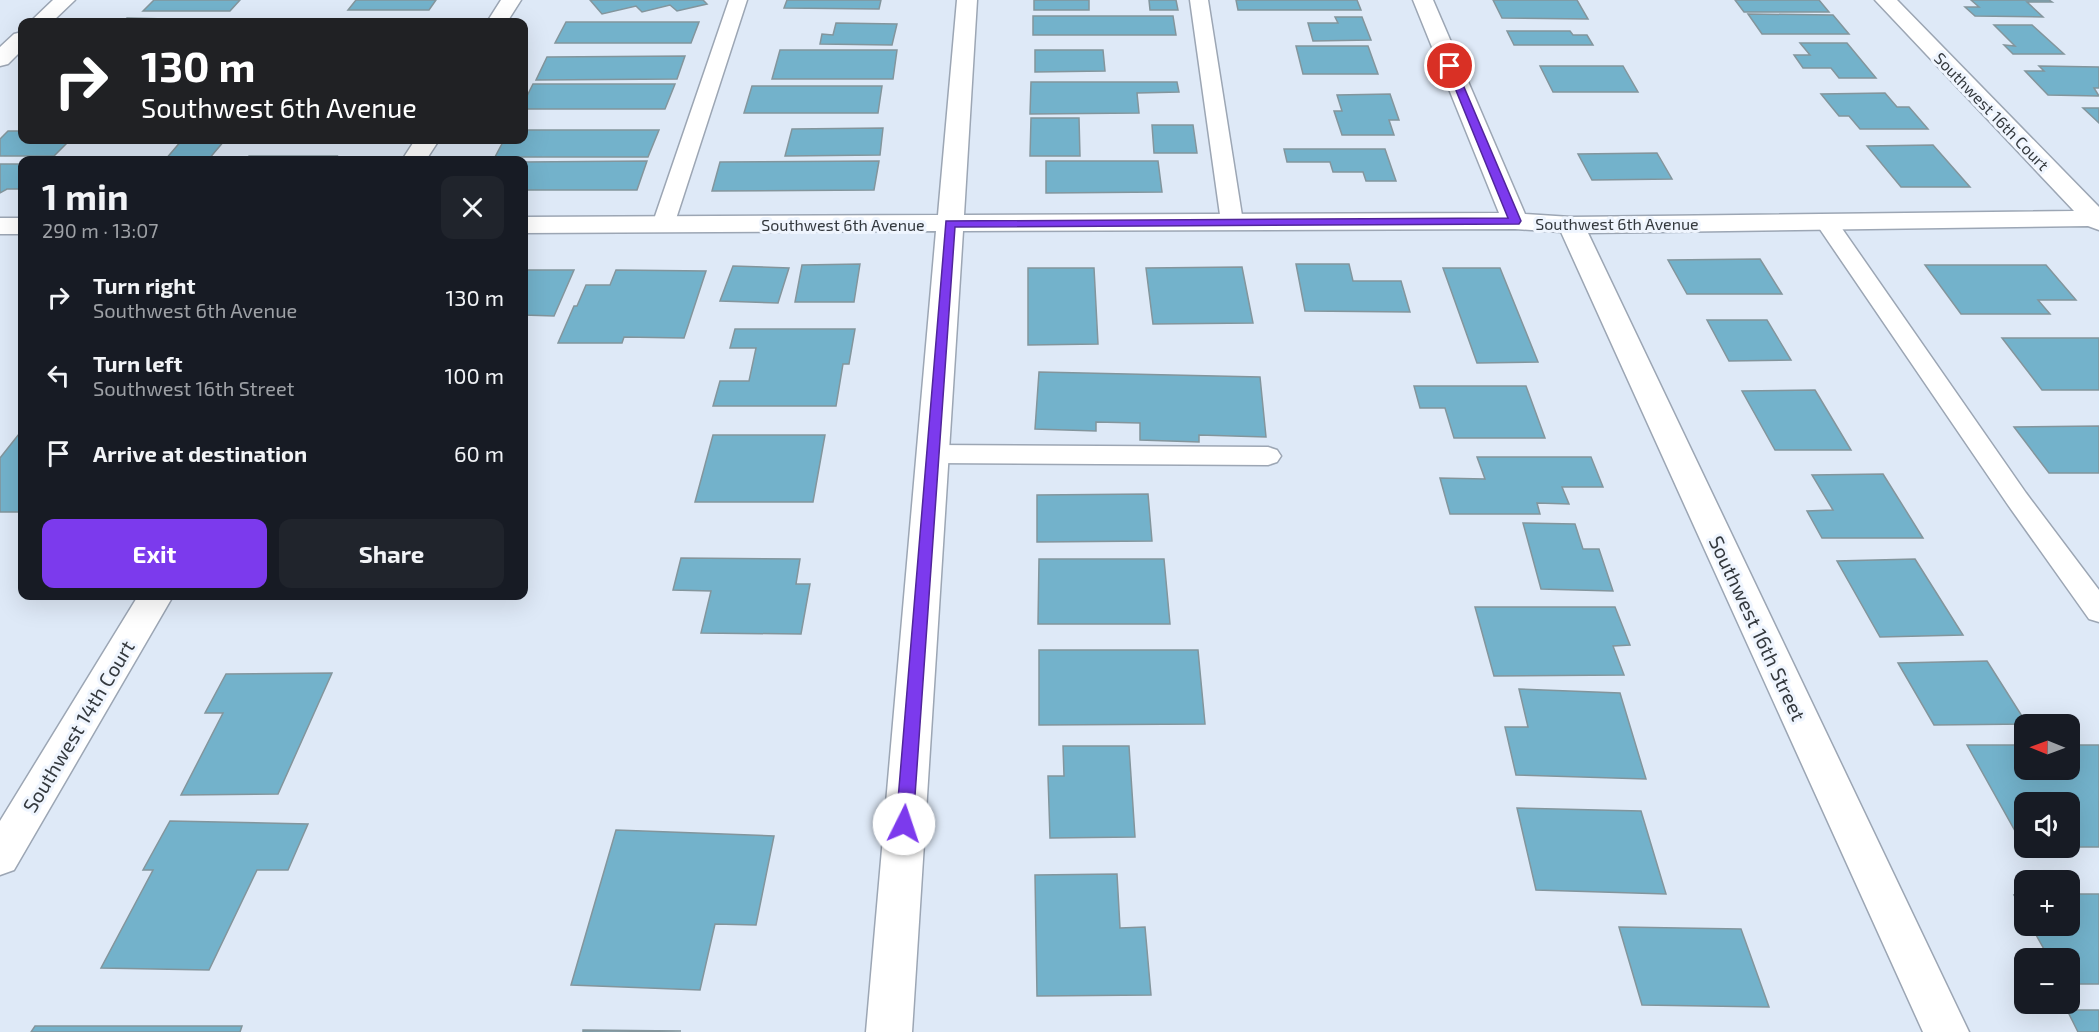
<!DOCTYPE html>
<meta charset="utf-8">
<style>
body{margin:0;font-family:"Exo 2",sans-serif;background:#20242c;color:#f1f3f6;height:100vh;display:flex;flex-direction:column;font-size:22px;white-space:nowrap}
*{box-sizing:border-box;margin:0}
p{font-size:20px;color:#9ea1a6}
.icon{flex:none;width:33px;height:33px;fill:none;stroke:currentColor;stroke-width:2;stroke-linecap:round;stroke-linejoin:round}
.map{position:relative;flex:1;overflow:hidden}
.drawer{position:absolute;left:18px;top:156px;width:510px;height:444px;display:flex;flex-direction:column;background:#171b24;border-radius:12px;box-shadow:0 6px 24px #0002}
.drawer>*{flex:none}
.banner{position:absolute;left:18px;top:18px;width:510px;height:126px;border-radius:12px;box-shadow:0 6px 24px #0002;background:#202124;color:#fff;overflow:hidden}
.needle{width:39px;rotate:271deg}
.tools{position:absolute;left:2014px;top:714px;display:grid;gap:12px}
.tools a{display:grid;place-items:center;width:66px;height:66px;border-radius:12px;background:#171b24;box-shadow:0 6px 24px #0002;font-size:30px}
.pin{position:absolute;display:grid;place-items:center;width:51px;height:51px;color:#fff;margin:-26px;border:3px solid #fff;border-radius:50%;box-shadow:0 2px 6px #0007}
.me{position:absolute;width:66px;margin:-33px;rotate:4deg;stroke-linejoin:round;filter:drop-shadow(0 0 4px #0008)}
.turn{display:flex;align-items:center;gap:21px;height:126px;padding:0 24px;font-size:27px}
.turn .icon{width:78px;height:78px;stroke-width:2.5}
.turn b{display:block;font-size:42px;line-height:51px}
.round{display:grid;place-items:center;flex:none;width:63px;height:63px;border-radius:12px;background:#20242c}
.summary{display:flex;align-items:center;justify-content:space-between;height:102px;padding:0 24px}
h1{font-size:36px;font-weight:700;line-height:45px}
.button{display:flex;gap:12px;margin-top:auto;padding:12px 24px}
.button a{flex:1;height:69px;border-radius:12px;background:#7c3aed;color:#fff;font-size:24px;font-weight:700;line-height:69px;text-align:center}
.button a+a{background:#20242c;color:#f1f3f6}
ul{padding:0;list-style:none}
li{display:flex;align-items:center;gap:18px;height:78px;padding:0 24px}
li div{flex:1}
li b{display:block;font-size:22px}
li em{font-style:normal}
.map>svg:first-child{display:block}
</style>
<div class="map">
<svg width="2099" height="1032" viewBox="0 0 2099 1032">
<rect width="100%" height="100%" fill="#dee9f7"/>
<!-- building -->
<path fill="#73b2cb" stroke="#83959c" stroke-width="1.5" d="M154 0H240L230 11H143Z
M356 0H436L429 10H348Z
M590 0H703L707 4 677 11 670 5 642 12 636 6 602 14Z
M787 0H881L879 9 784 8Z
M1034 0H1089V10H1034Z
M1149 0H1176L1178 10H1150Z
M1236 0H1357L1361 10H1238Z
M1493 0H1577L1588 19 1502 18Z
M1735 0H1819L1829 12H1744Z
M1971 0H2049L2052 2H2027L2043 17 1975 16 1965 7H1979Z
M1748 14 1833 15 1849 34H1762Z
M1033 16H1173L1176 35H1033Z
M1335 17H1362L1371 40 1313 41 1308 23H1338Z
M127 18 166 19 162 22H122Z
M566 22H699L691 43H555Z
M836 23 897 24 892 45 820 44 822 34 833 35Z
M1994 25H2032L2064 54H2013L2004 45 2015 46Z
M1507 31H1570L1573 35H1587L1593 45H1514Z
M1800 43H1847L1876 78H1839L1831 68H1803L1794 55H1810Z
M1296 46H1368L1378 74H1303Z
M780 50H897L893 79H772Z
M1035 50H1103L1105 71 1035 72Z
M685 56 677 79 536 80 547 57Z
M1540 66H1623L1638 92H1553Z
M2039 66 2099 67V88H2094L2099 96 2048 95 2025 71H2044Z
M1031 82H1177L1179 92 1137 93 1139 113 1030 114Z
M533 84H675L665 109H524V102Z
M752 86H882L878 113H744Z
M1885 93 1897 107H1909L1928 129H1860L1849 116H1839L1821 94Z
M1390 94 1399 120H1389L1394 135H1342L1334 111H1342L1337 95Z
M2083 108H2099V123Z
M1031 118H1079L1080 156H1030Z
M1152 125H1193L1197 153H1154Z
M883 128 880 155 785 156 792 129Z
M524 130H659L648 157H495L504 140H524Z
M8 131H22V140H70L54 156H0V139Z
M182 140H225L208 160H165Z
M1933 145 1970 187H1901L1867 146Z
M1284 149H1385L1396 181H1366L1363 172H1333L1330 162H1287Z
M1657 153 1672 179 1592 180 1578 154Z
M249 156H337L334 160H246Z
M647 161 637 190H524V162Z
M879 161 874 190 712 191 720 162Z
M1046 161H1158L1162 192 1046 193Z
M0 164H22V189H7L0 193Z
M1760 259 1782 294H1687L1668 260Z
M860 264 854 302H795L802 265Z
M1296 264H1349L1353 281H1401L1410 312 1305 311Z
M1925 265H2046L2076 300H2038L2050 314H1961Z
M733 266 789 268 778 303 720 301Z
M1242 267 1253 323 1153 324 1146 268Z
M1028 268H1094L1098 344 1028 345Z
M1443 268H1500L1538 362 1477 363Z
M524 270H574L554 316 524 315Z
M616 270 706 271 684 338 624 337 622 343H558L574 306H577L586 285H610Z
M1707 320H1767L1791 360 1729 361Z
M735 329H855L849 364H843L836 406H713L720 381H749L756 348H730Z
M2002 338H2099V390H2042Z
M1039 372 1260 377 1266 437 1199 435V442L1140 440V423L1096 422V431L1035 429Z
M1414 386H1526L1545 438H1454L1445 408H1420Z
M1815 390 1851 450H1775L1742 391Z
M2099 426V473H2049L2014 427Z
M19 434H22V512H0V458Z
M713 435H825L813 502H695Z
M1477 457H1591L1603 487H1562L1569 504 1537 503 1540 514H1450L1440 478 1485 479Z
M1883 474 1923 538H1822L1807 511 1833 510 1812 475Z
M1148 494 1152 541 1037 542V495Z
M1523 523 1575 524 1583 549H1599L1613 591 1541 589Z
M681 558 800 559 796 584H810L801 634 701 633 711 591 673 590Z
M1039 559H1164L1170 624H1038Z
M1915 559 1963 635 1880 637 1837 561Z
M1475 607H1615L1630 645 1613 646 1624 675 1494 676Z
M1039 650H1198L1205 724 1039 725Z
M1987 661 2027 724 1934 725 1898 663Z
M332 673 278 794 181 795 223 713H205L226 674Z
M1519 689 1620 693 1646 779 1516 775 1505 727H1528Z
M1967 745H2025V770H2070V745H2099V847H2070V802H2025L2024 847Z
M1063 746H1129L1135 837 1050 838 1048 776H1064Z
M1517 808 1641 811 1666 894 1536 890Z
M170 821 308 824 288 870H257L209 970 101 968 153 870H143Z
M616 830 774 836 756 925 715 924 700 990 571 985Z
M1117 874 1120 928 1145 927 1151 995 1037 996 1035 875Z
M2070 894H2099V984H2070V958H2049L2031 926H2070Z
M2014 895H2025V915Z
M1619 927 1741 929 1769 1007 1642 1005Z
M2067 1010H2099V1032H2078Z
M35 1026H242L240 1032H31Z
M583 1030 681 1031 583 1032Z"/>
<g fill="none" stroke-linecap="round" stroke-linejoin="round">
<defs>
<path id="service" d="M729 0H747L674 225 671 230 663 231 655 230 652 225Z
M1190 0H1208L1243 222 1240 227 1232 228 1224 227 1221 222Z
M1826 216 1834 217 2026 493 2099 590V622L2089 619 2008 505 1815 222 1818 217Z
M932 445 1268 447 1277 450 1281 456 1277 462 1268 465 932 463 923 460 919 454 923 448Z"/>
<path id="minor" d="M53 0H75L52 22H30Z
M501 0H521L507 22H487Z
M957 0H977L964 215 1499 213 1413 0H1433L1525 214 1571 217 2074 211 1875 0H1897L2099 207V230L2088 226 1588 233 1969 1032H1923L1561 232 1515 229 963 231 912 1032H866L936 231 524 233V217L938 215Z
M22 32V50L8 64 0 66V47L14 34Z
M415 140H439L426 160H402Z
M0 218H22V234H0Z
M138 596H173L14 870 0 875V821Z"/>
</defs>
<!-- service casing -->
<use href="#service" stroke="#9ca6b4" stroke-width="3"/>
<!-- minor casing -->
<use href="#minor" stroke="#9ca6b4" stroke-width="3"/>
<!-- service -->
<use href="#service" fill="#fff" fill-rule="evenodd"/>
<!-- minor -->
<use href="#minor" fill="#fff" fill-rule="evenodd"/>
</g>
<!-- route -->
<path fill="#7c3aed" stroke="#51269a" stroke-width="1.5" d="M1447 64 1455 66 1521 221 1519 224 955 227 913 824 910 829 904 831 898 829 896 824 946 221 1508 218 1446 66Z"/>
<g text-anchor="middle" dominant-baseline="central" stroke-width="6" stroke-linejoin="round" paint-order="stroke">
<!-- far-street labels -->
<g font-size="16" fill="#34393e" stroke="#eff5fe">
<text transform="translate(1992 111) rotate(46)">Southwest 16th Court</text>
<text x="1617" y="223">Southwest 6th Avenue</text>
<text x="843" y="224">Southwest 6th Avenue</text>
</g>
<!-- street labels -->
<g font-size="20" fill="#34393e" stroke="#eff5fe">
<text transform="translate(1758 628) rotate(65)">Southwest 16th Street</text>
<text transform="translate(78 726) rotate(-59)">Southwest 14th Court</text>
</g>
</g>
</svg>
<div class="tools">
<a><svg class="needle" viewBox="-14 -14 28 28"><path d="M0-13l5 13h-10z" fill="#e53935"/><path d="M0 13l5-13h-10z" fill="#9ea1a6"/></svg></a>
<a><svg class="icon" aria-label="sound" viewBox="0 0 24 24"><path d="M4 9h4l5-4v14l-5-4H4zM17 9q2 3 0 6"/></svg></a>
<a>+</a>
<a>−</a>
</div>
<div class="pin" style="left:1450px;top:66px;background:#d93025"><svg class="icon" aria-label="arrive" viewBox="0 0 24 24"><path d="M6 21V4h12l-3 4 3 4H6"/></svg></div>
<svg class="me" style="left:904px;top:824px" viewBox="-20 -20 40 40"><circle r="19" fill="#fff"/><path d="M0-13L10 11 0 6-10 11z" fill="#7c3aed"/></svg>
<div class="banner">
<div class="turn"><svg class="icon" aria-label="right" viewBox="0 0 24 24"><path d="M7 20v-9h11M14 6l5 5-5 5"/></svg><div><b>130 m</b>Southwest 6th Avenue</div></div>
</div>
<section class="drawer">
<div class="summary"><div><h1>1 min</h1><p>290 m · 13:07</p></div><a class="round"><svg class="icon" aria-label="close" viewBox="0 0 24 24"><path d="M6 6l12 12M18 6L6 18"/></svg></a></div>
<ul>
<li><svg class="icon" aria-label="right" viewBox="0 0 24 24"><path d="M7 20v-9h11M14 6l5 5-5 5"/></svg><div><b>Turn right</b><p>Southwest 6th Avenue</p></div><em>130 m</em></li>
<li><svg class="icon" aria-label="left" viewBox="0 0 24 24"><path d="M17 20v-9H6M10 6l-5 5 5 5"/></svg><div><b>Turn left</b><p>Southwest 16th Street</p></div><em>100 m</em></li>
<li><svg class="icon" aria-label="arrive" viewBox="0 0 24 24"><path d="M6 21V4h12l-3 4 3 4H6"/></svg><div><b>Arrive at destination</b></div><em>60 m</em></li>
</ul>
<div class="button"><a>Exit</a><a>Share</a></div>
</section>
</div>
